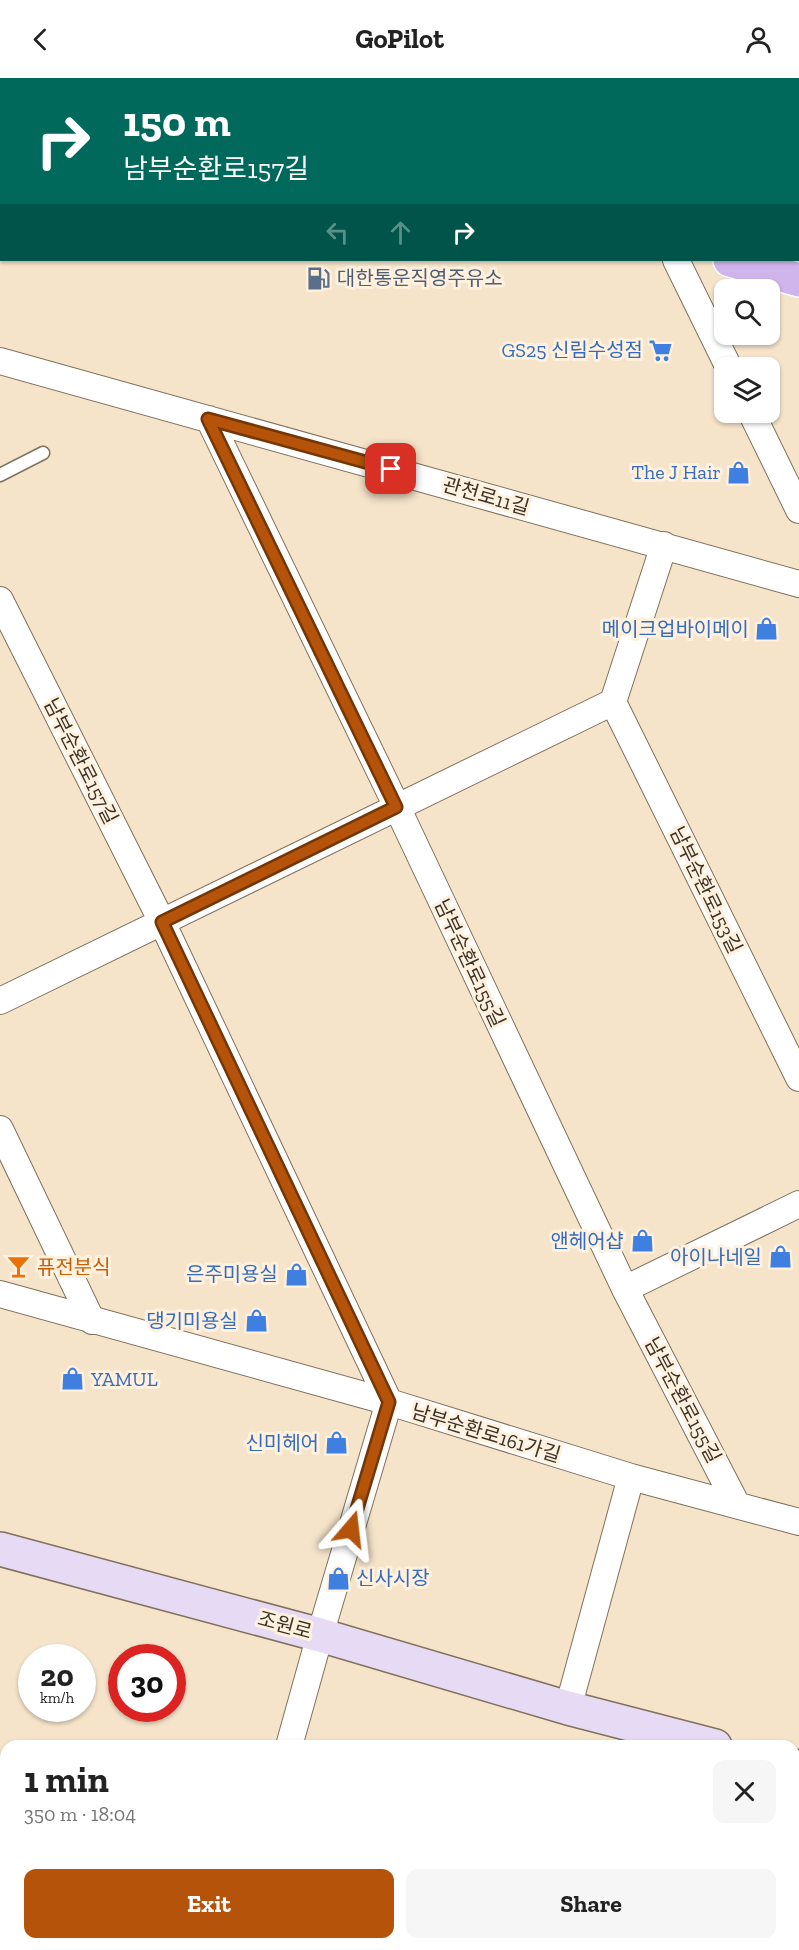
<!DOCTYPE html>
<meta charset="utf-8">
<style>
body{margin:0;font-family:"Zilla Slab","Noto Sans KR",serif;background:#f6f6f6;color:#222;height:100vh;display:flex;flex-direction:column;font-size:22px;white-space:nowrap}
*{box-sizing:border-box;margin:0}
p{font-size:20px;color:#767676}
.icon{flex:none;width:33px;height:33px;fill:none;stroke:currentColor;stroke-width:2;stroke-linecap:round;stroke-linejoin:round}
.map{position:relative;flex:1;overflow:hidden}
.details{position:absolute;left:0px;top:1662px;width:800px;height:210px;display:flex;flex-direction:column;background:#fff;border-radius:18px 18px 0 0;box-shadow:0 2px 4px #0004}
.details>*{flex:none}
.banner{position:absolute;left:0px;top:0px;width:800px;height:183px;box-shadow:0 2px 4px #0004;background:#00695c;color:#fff;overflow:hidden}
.controls{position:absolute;left:714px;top:201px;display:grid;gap:12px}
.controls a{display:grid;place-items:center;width:66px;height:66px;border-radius:12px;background:#fff;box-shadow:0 2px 4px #0004;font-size:30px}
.speed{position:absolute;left:18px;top:1566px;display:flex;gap:12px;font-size:30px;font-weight:700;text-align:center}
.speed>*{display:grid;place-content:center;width:78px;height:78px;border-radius:50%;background:#fff;box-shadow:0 2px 4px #0004;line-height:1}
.speed small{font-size:15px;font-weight:400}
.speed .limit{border:9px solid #d22;background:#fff;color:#111}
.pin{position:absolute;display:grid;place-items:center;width:51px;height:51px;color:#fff;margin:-26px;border-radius:12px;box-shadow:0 3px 9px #0006}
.me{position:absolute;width:66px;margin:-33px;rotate:17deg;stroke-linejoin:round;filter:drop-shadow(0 0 4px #0008)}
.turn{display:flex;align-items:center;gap:21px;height:126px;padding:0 24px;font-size:27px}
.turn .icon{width:78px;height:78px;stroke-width:2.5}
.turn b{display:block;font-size:42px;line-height:51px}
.lanes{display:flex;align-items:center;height:57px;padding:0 24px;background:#0003;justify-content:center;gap:30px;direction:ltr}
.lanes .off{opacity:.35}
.round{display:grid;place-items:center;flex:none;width:63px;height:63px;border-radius:12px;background:#f6f6f6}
.headline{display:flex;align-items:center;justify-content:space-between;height:102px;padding:0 24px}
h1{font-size:36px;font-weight:700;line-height:45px}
.cta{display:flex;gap:12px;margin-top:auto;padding:12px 24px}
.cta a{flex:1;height:69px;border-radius:12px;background:#b45309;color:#fff;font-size:24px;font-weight:700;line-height:69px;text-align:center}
.cta a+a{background:#f6f6f6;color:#222}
header{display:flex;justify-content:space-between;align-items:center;height:78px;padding:0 24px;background:#fff;font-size:27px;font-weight:700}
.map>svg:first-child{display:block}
</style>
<header><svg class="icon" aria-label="back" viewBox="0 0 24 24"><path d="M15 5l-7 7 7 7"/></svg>GoPilot<svg class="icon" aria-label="person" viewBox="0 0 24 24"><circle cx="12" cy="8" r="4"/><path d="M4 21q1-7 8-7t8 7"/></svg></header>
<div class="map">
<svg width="799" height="1872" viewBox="0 0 799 1872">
<rect width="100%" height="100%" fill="#f5e4ca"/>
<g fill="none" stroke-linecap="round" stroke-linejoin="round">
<defs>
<path id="lane" d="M0 397 43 375
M794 1842 799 1824
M506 1872 508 1866
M657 1872 659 1866
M785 1872 786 1866"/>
<path id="street" d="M588 0V2
M676 182 729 290
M0 283 799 506
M751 334 799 432
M209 341 397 729 625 1211 737 1427
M664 467 613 624 799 1000
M0 522 162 844 389 1324 320 1557 289 1668
M0 923 613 624
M0 1051 92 1243
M625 1211 799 1126
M0 1216 389 1324 631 1399 799 1444
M568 1630 631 1399
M0 1715 6 1717
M232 1872 234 1866"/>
<path id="secondary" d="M0 1471 320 1557 568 1630 715 1668
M794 1688 799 1690"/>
<path id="primary" d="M85 0 91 2
M323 0 328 2
M798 139H799
M730 182 799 202"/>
</defs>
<!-- lane casing -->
<use href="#lane" stroke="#80715a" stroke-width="15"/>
<!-- street casing -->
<use href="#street" stroke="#80715a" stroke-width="28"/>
<!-- secondary casing -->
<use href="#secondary" stroke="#80715a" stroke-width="36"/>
<!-- primary casing -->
<use href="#primary" stroke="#fff" stroke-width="36"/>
<!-- lane -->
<use href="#lane" stroke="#fff" stroke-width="12"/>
<!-- street -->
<use href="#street" stroke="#fff" stroke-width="26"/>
<!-- secondary -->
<use href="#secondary" stroke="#e7daf5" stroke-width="33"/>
<!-- primary -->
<use href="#primary" stroke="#cfb5eb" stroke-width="33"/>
</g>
<!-- shaded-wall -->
<path fill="#977993" d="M560 1866H563L567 1872H558Z"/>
<!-- building -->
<path fill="#d8add2" stroke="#977993" stroke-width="1.5" d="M516 1866H560L558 1872H514Z"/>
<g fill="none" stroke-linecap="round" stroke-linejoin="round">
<defs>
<path id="route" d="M351 1451 389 1324 162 844 396 729 208 341 391 391"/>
</defs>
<!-- route casing -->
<use href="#route" stroke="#753606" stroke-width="15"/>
<!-- route -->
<use href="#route" stroke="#b45309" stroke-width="10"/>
</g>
<!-- icons -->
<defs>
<symbol id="fuel-bare" viewBox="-9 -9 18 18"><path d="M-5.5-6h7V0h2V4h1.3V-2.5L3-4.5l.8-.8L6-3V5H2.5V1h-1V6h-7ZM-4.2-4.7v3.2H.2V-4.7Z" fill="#5c6f8a" stroke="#fff1dd" stroke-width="2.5" paint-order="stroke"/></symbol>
<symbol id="supermarket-bare" viewBox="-9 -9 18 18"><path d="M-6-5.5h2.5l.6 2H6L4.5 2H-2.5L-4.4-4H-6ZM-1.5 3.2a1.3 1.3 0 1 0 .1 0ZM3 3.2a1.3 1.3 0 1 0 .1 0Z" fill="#3f7fe0" stroke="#fff1dd" stroke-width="2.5" paint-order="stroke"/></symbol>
<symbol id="shop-bare" viewBox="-9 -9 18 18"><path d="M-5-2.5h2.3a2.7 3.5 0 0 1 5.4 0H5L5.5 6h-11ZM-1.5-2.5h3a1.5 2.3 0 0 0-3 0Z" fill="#3f7fe0" stroke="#fff1dd" stroke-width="2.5" paint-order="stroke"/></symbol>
<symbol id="bar-bare" viewBox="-9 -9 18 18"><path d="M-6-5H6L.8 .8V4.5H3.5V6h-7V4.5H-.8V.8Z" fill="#e8710a" stroke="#fff1dd" stroke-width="2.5" paint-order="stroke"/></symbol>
</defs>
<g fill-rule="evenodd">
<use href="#fuel-bare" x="302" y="184" width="33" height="33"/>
<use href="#supermarket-bare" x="644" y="256" width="33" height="33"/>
<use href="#shop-bare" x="722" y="378" width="33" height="33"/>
<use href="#shop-bare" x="750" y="534" width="33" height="33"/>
<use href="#shop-bare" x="626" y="1146" width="33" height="33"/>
<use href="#shop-bare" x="764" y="1162" width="33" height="33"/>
<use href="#bar-bare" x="2" y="1172" width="33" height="33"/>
<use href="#shop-bare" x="280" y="1180" width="33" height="33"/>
<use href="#shop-bare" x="240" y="1226" width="33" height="33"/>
<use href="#shop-bare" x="56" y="1284" width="33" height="33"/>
<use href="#shop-bare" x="320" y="1348" width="33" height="33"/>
<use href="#shop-bare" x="322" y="1484" width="33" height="33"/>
</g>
<g text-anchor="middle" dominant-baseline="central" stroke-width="6" stroke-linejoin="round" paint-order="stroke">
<!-- service labels -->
<g font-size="20" fill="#4e5e75" stroke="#fff1dd" text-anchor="start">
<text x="337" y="200">대한통운직영주유소</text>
</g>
<!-- shop labels -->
<g font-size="20" fill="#366cbe" stroke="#fff1dd" text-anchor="end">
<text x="643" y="272">GS25 신림수성점</text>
<text x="721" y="394">The J Hair</text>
<text x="749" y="551">메이크업바이메이</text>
<text x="624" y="1163">앤헤어샵</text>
<text x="762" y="1179">아이나네일</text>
<text x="278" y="1196">은주미용실</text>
<text x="238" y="1243">댕기미용실</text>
<text x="91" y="1301" text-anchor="start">YAMUL</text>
<text x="319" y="1365">신미헤어</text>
<text x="356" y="1500" text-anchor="start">신사시장</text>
</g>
<!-- street labels -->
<g font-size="20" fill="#3a3329" stroke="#fff1dd">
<text transform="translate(486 418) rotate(16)">관천로11길</text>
<text transform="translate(81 683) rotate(63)">남부순환로157길</text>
<text transform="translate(706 812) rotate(64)">남부순환로153길</text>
<text transform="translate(470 885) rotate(65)">남부순환로155길</text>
<text transform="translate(683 1322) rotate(62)">남부순환로155길</text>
<text transform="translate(486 1355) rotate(17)">남부순환로161가길</text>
<text transform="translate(285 1547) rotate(15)">조원로</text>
</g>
<!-- food labels -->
<g font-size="20" fill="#c56008" stroke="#fff1dd" text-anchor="start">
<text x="37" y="1189">퓨전분식</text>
</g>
</g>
</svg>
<div class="controls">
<a><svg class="icon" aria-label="search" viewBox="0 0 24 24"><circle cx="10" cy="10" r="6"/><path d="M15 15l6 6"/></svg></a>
<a><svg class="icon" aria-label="layers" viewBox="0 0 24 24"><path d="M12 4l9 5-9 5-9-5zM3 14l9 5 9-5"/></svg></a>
</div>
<div class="speed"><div>20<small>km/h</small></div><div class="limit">30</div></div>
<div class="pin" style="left:391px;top:391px;background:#d93025"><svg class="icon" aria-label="arrive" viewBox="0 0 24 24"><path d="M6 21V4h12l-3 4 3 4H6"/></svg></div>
<svg class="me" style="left:351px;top:1451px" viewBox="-20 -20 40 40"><path d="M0-17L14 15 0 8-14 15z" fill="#b45309" stroke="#fff" stroke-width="4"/></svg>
<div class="banner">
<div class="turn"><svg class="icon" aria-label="right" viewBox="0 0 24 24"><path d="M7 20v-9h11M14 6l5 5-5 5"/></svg><div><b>150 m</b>남부순환로157길</div></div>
<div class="lanes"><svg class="icon off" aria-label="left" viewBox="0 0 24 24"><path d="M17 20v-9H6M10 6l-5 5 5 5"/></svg><svg class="icon off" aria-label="ahead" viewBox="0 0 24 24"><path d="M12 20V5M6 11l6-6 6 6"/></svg><svg class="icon" aria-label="right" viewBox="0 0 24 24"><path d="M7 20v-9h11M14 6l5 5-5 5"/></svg></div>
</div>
<section class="details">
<div class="headline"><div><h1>1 min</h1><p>350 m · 18:04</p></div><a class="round"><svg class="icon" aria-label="close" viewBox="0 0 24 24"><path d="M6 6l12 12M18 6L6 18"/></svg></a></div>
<div class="cta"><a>Exit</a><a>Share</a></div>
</section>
</div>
